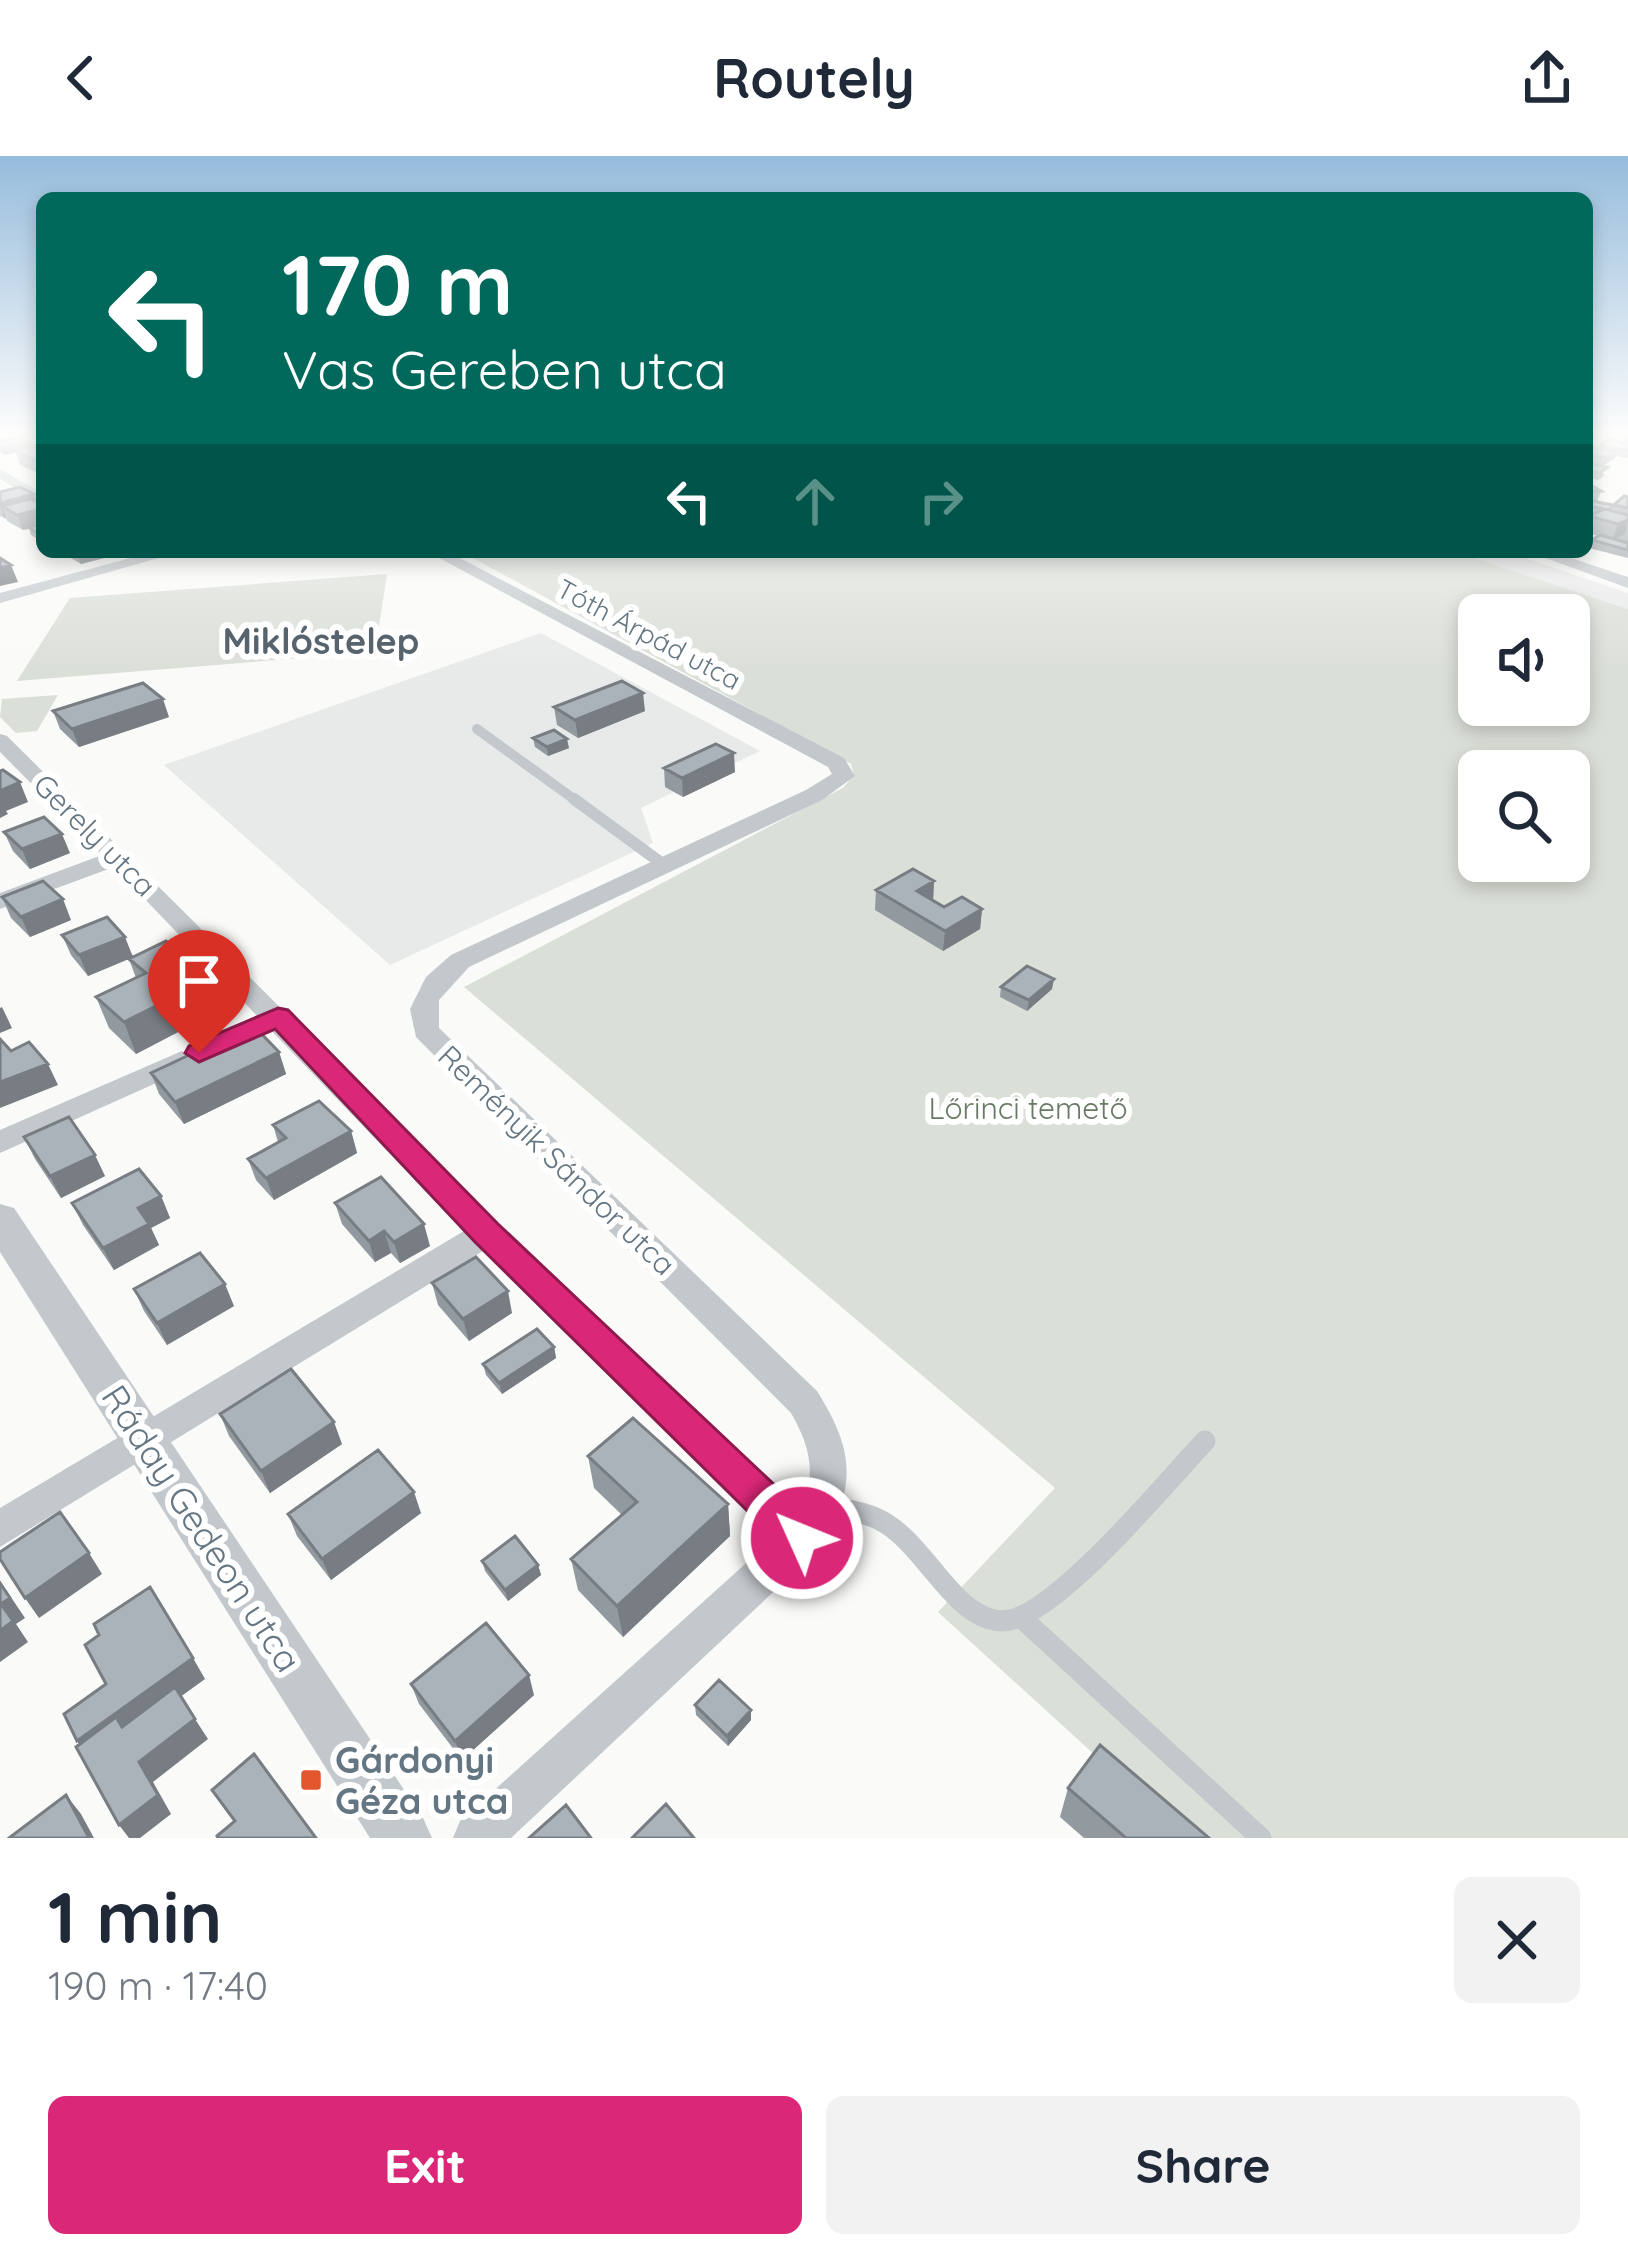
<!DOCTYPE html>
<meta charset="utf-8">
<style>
body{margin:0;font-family:Quicksand,sans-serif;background:#f2f2f3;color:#1f2937;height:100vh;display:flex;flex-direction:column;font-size:45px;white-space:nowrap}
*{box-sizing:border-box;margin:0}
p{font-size:39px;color:#747a83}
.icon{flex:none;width:66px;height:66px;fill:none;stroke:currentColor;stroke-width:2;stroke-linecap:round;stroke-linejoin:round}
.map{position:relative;height:1682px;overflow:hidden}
.details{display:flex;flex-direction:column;background:#fff;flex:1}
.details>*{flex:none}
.guide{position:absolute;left:36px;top:36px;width:1557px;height:366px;border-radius:18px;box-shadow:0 6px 18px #0003;background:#00695c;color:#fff;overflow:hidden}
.buttons{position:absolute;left:1458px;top:438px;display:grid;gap:24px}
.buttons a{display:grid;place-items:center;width:132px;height:132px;border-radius:18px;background:#fff;box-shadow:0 6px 18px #0003;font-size:60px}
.pin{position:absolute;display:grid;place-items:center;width:102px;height:102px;color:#fff;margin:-123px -51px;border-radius:50% 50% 50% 0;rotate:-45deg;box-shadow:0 0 12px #0007}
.pin .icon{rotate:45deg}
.me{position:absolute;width:132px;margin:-66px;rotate:314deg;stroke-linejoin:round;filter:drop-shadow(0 0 9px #0008)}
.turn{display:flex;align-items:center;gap:42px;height:252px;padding:0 48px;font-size:54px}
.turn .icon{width:156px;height:156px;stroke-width:2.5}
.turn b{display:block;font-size:84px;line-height:102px}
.lanes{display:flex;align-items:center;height:114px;padding:0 48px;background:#0003;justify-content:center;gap:60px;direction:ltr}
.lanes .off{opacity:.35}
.round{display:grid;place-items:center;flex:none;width:126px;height:126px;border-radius:18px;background:#f2f2f3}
.headline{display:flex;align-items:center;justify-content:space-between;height:204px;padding:0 48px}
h1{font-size:72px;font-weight:700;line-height:90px}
.cta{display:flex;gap:24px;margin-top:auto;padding:24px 48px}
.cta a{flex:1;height:138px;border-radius:18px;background:#db2777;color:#fff;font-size:48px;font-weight:700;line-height:138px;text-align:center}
.cta a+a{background:#f2f2f3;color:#1f2937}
header{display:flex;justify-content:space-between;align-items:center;height:156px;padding:0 48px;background:#fff;font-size:54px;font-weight:700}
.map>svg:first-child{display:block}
</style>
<header><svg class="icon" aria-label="back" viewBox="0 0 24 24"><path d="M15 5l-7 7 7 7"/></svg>Routely<svg class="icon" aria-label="share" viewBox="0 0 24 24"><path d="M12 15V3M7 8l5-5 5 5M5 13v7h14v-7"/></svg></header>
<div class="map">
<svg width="1628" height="1682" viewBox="0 0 1628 1682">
<rect width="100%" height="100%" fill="#fafaf8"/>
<!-- built -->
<path fill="#e8e9e9" d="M1456 396H1508L1628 437V453Z
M541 477 760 595 641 652 653 687 390 809 164 609Z"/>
<!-- green -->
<path fill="#dadfd7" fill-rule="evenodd" d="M462 396H1456L1628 453V1682H1186L938 1456 1055 1332 464 831 843 632 854 619 851 608ZM1479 459H1569V549H1479ZM1479 615H1569V705H1479Z
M387 418 375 496 17 525 70 442Z
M58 539 37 575 16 577 0 561 2 543Z"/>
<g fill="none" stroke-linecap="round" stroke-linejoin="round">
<!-- service-far2 -->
<path stroke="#c3c8cc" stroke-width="10" d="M477 573 578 646"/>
<!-- service-far1 -->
<path stroke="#c3c8cc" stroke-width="12" d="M574 643 664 709"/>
<!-- service -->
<path stroke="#c3c8cc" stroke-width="21" d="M825 1352C880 1354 897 1371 931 1412 949 1433 972 1465 1003 1465 1053 1464 1167 1325 1205 1285
M1024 1464 1261 1682"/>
<!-- minor -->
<path fill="#c3c8cc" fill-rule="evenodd" d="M0 313 42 337V348L0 323Z
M153 396H180L0 447V437Z
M428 396H448L844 602 855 620 822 644 469 811 439 844V872L817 1235C856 1297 857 1333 817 1395L511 1682H453L460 1665 775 1381 483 1095 0 1391V1352L464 1075 114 711 0 753V737L102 699 0 596V578L7 580 498 1068 800 1353C818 1319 809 1288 791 1257L416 881 410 853 426 821 451 799 806 634 832 618 828 611Z
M1529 396H1553L1628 421V432Z
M182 895 196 904 192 911 0 997V974Z"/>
<!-- tertiary -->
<path fill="#c3c8cc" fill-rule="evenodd" d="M0 1048 14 1052 423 1662 432 1682H370L0 1096Z"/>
</g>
<!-- wall -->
<path fill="#929a9f" d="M1628 279V302L1616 300 1614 303 1602 310 1587 306V294L1599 292 1600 289 1620 286 1622 280Z
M0 285 29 286 30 291 42 290V319L20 309 16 296 5 299 0 296Z
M1587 307 1605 319 1598 324 1587 321Z
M1587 327 1601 335 1597 346 1611 355 1614 349 1628 341V402L1589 392 1592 384 1599 380 1587 377V366L1591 359 1587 358Z
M0 336 34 338 37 346 42 349V386L31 379 29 373 23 374 7 365 6 362 0 360Z
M57 396H106L108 401 81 408 69 401 68 398 63 399Z
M554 551 645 555 578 582 557 569Z
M53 555 169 561 79 591 60 573Z
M533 582 569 592 548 600 535 591Z
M664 612 735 616 683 641 665 631Z
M4 676 70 697 30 713 13 695Z
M934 725 933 745 944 751 982 753 980 773 943 795 875 754 876 734Z
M2 741 71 764 30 781 11 762Z
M62 779 212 822 222 853 136 898 109 872 96 841 136 822 129 803 88 820 71 799Z
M1001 831 1052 833 1027 855 1000 841Z
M279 896 286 918 184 968 159 938 151 917Z
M273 969 351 975 357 997 274 1044 256 1024 248 1003 278 986Z
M24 981 105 1020 61 1042 35 1003Z
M161 1040 170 1062 151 1072 159 1089 114 1114 83 1069 72 1047Z
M335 1047 430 1090 400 1107 391 1097 375 1106 342 1068Z
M432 1127 512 1157 469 1185 438 1149Z
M134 1133 234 1150 167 1189 144 1155Z
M554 1191 556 1202 502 1238 486 1219 483 1208Z
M220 1258 342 1288 270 1337 229 1280Z
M588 1300 728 1348 730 1380 623 1481 578 1434 571 1403 622 1359 594 1332Z
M421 1357 331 1424 297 1380 288 1358Z
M482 1405 538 1409 541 1419 508 1445 485 1415Z
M411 1528 534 1539 462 1604 419 1548Z
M695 1549 751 1564 728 1590 696 1559Z
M1068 1632 1209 1682H1084L1060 1661Z"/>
<!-- shaded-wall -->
<path fill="#777d82" d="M29 286 31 293 5 299 2 292Z
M1617 296 1614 303 1602 310 1605 302Z
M34 338 40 353H42V369L23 374 17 359 2 350 6 362 4 363 0 347Z
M1628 364 1625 378 1612 384 1618 368Z
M94 396H106L108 401 81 408 78 400Z
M11 409 18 426 0 430V412Z
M643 537 645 555 578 582 575 564Z
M163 543 169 561 79 591 72 573Z
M567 583 569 592 548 600 547 591Z
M734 597 735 616 683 641 682 622Z
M20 626 28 646 6 655 8 658 0 662V635Z
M62 678 70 697 30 713 22 693Z
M934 725 933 746 917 735Z
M63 743 71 764 30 781 21 761Z
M982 753 980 773 943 795 945 775Z
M125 781 133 801 88 820 79 799Z
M212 822 222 853 136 898 124 866Z
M1054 823 1052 833 1027 855 1029 844Z
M2 851 12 872 0 877V852Z
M279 896 286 918 184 968 175 946Z
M48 908 58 929 0 952V926Z
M351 975 357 997 274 1044 266 1022Z
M95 999 105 1020 61 1042 50 1020Z
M161 1040 170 1062 151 1072 159 1089 114 1114 103 1092 138 1052Z
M424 1068 430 1090 400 1107 394 1086Z
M384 1075 391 1097 375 1106 369 1085Z
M225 1128 234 1150 167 1189 157 1167Z
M508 1135 512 1157 469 1185 463 1163Z
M554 1191 556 1202 502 1238 499 1227Z
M334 1266 342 1288 270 1337 261 1315Z
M414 1336 421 1357 331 1424 322 1403Z
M728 1348 730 1380 623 1481 617 1450Z
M89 1397 102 1418 39 1462 25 1442Z
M538 1409 541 1419 508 1445 505 1434Z
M0 1425 25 1462 16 1468 28 1486 0 1506Z
M193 1502 205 1523 92 1605 77 1585Z
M529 1519 534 1539 462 1604 455 1585Z
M751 1554V1564L728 1590 727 1580Z
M195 1563 208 1583 153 1626 171 1658 140 1682H129L119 1669 139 1606Z
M66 1639 81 1658 94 1682H89Z"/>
<!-- building -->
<path fill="#aab3b9" stroke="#777d82" stroke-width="3" d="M20 281 29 286 2 292 0 291V285Z
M1609 283 1628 288V295L1600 289Z
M38 289 42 290V304L37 305 15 294Z
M1593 291 1617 296 1605 302 1587 298V294Z
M1587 307 1608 311 1600 317 1587 314Z
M1587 327 1601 335 1587 336Z
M20 331 34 338 0 347V336Z
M1624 340 1628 341V352L1614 349Z
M31 343 42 349V353L17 359 2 350Z
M1587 344 1613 349 1609 354 1603 353 1587 350Z
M1605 353 1628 359V364L1618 368 1589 360Z
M42 368V378L40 379 29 371Z
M1600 379 1628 387V394L1592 384Z
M72 396H94L78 400Z
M0 402 11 409 0 412Z
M622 525 643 537 575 564 554 551Z
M143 527 163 543 72 573 53 555Z
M554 574 567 583 547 591 533 582Z
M716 588 734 597 682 622 664 612Z
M3 614 20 626 0 635V615Z
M44 661 62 678 22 693 4 676Z
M913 713 934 725 917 735 944 751 962 741 982 753 945 775 876 734Z
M43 725 63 743 21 761 2 741Z
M107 761 125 781 79 799 62 779Z
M166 785 212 822 124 866 96 841 146 817 129 803Z
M1027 810 1054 823 1029 844 1001 831Z
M253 869 279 896 175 946 151 917Z
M0 883 11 895 29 886 48 908 0 926Z
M319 945 351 975 266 1022 248 1003 286 982 273 969Z
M69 961 95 999 50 1020 24 981Z
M139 1013 161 1040 138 1052 149 1068 103 1092 72 1047Z
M381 1021 424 1068 394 1086 384 1075 369 1085 335 1047Z
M200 1097 225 1128 157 1167 134 1133Z
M476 1101 508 1135 463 1163 432 1127Z
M537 1173 554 1191 499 1227 483 1208Z
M291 1213 334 1266 261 1315 220 1258Z
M633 1262 728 1348 617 1450 571 1403 637 1346 588 1300Z
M378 1294 414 1336 322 1403 288 1358Z
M60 1356 89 1397 25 1442 0 1403V1396Z
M515 1380 538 1409 505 1434 482 1405Z
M0 1427 10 1442 1 1448 13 1465 0 1475Z
M150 1431 193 1502 77 1585 64 1558 106 1528 85 1489 99 1479 94 1468Z
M486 1467 529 1519 455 1585 411 1528Z
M719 1524 751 1554 727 1580 695 1549Z
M175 1531 195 1563 139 1606 158 1639 119 1669 76 1591 116 1561 122 1571Z
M1100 1589 1209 1682H1126L1068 1632Z
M254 1598 316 1682H218L217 1680 235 1665 212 1634Z
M66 1639 89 1682H9Z
M666 1648 694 1682H632Z
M566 1649 591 1682H529Z"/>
<!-- sky -->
<linearGradient id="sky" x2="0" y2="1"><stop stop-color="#96bcdc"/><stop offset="0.54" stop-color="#fdfdfc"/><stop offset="1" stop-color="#fdfdfc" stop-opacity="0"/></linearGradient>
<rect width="1628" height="515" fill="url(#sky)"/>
<!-- route -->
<path fill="#db2777" stroke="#8e194d" stroke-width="3" d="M278 852 288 854 498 1068 817 1369 823 1382 817 1395 802 1401 788 1395 475 1086 275 873 199 906 185 897 189 890Z"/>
<!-- markers -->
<rect fill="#e4572e" stroke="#fff" stroke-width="4.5" x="299" y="1612" width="24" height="24" rx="6"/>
<g text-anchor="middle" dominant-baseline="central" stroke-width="12" stroke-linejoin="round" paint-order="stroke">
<!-- far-street labels -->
<g font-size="27" fill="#657683" stroke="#fff">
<text transform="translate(649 478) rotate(28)">Tóth Árpád utca</text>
</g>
<!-- street labels -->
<g font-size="30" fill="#657683" stroke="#fff">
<text transform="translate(95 679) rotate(45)">Gerely utca</text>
<text transform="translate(557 1004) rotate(44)">Reményik Sándor utca</text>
</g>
<!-- park labels -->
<g font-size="30" fill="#687a64" stroke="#fff">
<text x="1028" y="952">Lőrinci temető</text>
</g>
<!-- far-district labels -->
<g font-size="36" font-weight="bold" fill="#57646e" stroke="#fff">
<text x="321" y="484">Miklóstelep</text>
</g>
<!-- near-street labels -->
<g font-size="36" fill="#657683" stroke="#fff">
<text transform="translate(202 1372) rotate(57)">Ráday Gedeon utca</text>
</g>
<!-- near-poi labels -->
<g font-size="36" font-weight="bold" fill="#657683" stroke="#fff" text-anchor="start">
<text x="335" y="1603">Gárdonyi<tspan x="335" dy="41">Géza utca</tspan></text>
</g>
</g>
</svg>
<div class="buttons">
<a><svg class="icon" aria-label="sound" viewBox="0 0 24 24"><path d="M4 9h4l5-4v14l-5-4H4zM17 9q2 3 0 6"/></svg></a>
<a><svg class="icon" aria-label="search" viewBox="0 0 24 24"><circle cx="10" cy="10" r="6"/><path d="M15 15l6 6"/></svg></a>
</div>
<div class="pin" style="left:199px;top:897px;background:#d93025"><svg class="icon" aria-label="arrive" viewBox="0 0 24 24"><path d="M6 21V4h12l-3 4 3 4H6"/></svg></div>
<svg class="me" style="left:802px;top:1382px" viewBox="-20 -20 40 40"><circle r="17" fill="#db2777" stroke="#fff" stroke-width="3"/><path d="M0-11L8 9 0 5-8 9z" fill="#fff"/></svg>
<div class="guide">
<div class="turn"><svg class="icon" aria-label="left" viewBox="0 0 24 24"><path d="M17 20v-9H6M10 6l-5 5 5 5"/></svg><div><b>170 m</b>Vas Gereben utca</div></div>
<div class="lanes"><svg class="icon" aria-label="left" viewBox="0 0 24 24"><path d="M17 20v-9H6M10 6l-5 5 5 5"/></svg><svg class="icon off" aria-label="ahead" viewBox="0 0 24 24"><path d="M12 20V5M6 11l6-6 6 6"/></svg><svg class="icon off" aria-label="right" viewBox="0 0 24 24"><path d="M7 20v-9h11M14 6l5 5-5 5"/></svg></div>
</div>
</div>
<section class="details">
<div class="headline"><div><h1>1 min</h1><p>190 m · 17:40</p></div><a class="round"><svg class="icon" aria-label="close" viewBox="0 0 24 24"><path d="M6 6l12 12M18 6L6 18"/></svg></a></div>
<div class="cta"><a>Exit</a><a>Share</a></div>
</section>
